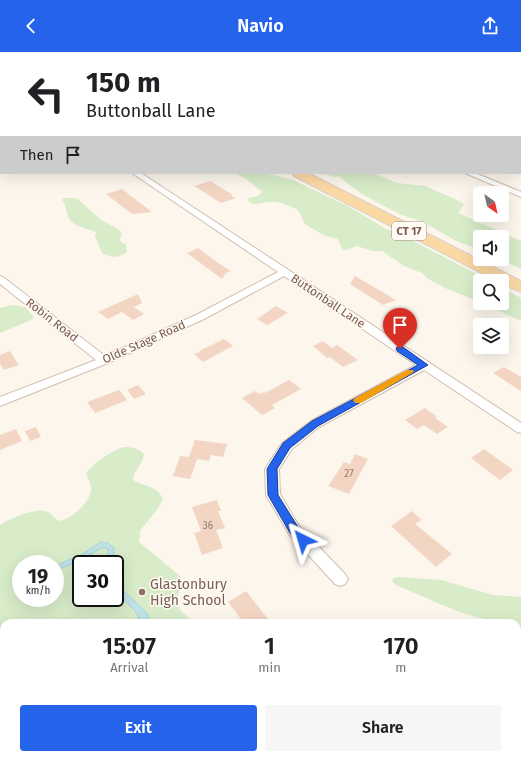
<!DOCTYPE html>
<style>
body{margin:0;font-family:"Fira Sans",sans-serif;background:#f6f6f6;color:#202124;height:100vh;display:flex;flex-direction:column;font-size:15px;white-space:nowrap}
*{box-sizing:border-box;margin:0}
p{font-size:13px;color:#757577}
.icon{flex:none;width:22px;height:22px;fill:none;stroke:currentColor;stroke-width:2;stroke-linecap:round;stroke-linejoin:round}
.map{position:relative;flex:1;overflow:hidden}
.sheet{position:absolute;left:0px;top:567px;width:521px;height:140px;display:flex;flex-direction:column;background:#fff;border-radius:12px 12px 0 0;box-shadow:0 4px 16px #0002}
.sheet>*{flex:none}
.banner{position:absolute;left:0px;top:0px;width:521px;height:122px;box-shadow:0 4px 16px #0002;background:#fff;color:#202124;overflow:hidden}
.needle{width:26px;rotate:146deg}
.buttons{position:absolute;left:473px;top:134px;display:grid;gap:8px}
.buttons a{display:grid;place-items:center;width:36px;height:36px;border-radius:4px;background:#fff;box-shadow:0 4px 16px #0002;font-size:20px}
.speed{position:absolute;left:12px;top:503px;display:flex;gap:8px;font-size:20px;font-weight:700;text-align:center}
.speed>*{display:grid;place-content:center;width:52px;height:52px;border-radius:50%;background:#fff;box-shadow:0 4px 16px #0002;line-height:1}
.speed small{font-size:10px;font-weight:400}
.speed .limit{border:2px solid #111;border-radius:6px;background:#fff;color:#111}
.pin{position:absolute;display:grid;place-items:center;width:34px;height:34px;color:#fff;margin:-41px -17px;border-radius:50% 50% 50% 0;rotate:-45deg;box-shadow:0 0 4px #0007}
.pin .icon{rotate:45deg}
.me{position:absolute;width:44px;margin:-22px;rotate:320deg;stroke-linejoin:round;filter:drop-shadow(0 0 3px #0008)}
.turn{display:flex;align-items:center;gap:14px;height:84px;padding:0 20px;font-size:18px}
.turn .icon{width:52px;height:52px;stroke-width:2.5}
.turn b{display:block;font-size:28px;line-height:34px}
.then{display:flex;align-items:center;height:38px;padding:0 20px;background:#0003;gap:8px;font-size:15px}
.eta{display:flex;justify-content:space-evenly;align-items:center;height:68px;text-align:center}
.eta b{font-size:24px;font-weight:600;line-height:28px}
.button{display:flex;gap:8px;margin-top:auto;padding:8px 20px}
.button a{flex:1;height:46px;border-radius:4px;background:#2563eb;color:#fff;font-size:16px;font-weight:600;line-height:46px;text-align:center}
.button a+a{background:#f6f6f6;color:#202124}
header{display:flex;justify-content:space-between;align-items:center;height:52px;padding:0 20px;background:#2563eb;color:#fff;font-size:18px;font-weight:600}
.map>svg:first-child{display:block}
</style>
<header><svg class="icon" aria-label="back" viewBox="0 0 24 24"><path d="M15 5l-7 7 7 7"/></svg>Navio<svg class="icon" aria-label="share" viewBox="0 0 24 24"><path d="M12 15V3M7 8l5-5 5 5M5 13v7h14v-7"/></svg></header>
<div class="map">
<svg width="521" height="707" viewBox="0 0 521 707">
<rect width="100%" height="100%" fill="#fdf6ec"/>
<!-- green -->
<path fill="#d8ecc9" fill-rule="evenodd" d="M235 121H264L293 128 348 154 386 177 396 180 490 229H480V250L445 236 428 227 422 221 404 214 382 199H372L357 194 346 198 342 197 338 187 325 184 305 172 298 158C289 154 280 149 270 150 262 150 255 155 248 149L249 146 258 144 262 140 248 128Z
M322 121H373L397 131 425 134 455 147 464 152 458 161 521 189V217L501 207H502V185H480V198L456 189 423 170 402 163 382 153 360 141 340 125 331 124Z
M64 146H73L78 147 101 168 118 177 122 182 119 188 126 193 127 200C117 207 113 206 102 201L95 184 96 180C87 177 71 174 68 164 66 158 66 153 62 148Z
M502 236 521 246V269L482 251H502Z
M12 253 25 255 34 265 31 268 0 281V256Z
M123 395C132 395 138 396 144 402 143 412 134 418 133 428 144 435 157 433 163 447L158 456 140 479 139 490 181 525C183 535 175 544 178 554 181 562 189 564 193 571H148V562L120 534 115 537V512H81V546H115V538L135 559 138 563 139 571H4V703H465L468 707H0V473C11 466 35 455 48 460 52 462 55 466 58 469 71 468 91 450 91 437 91 432 88 426 86 422 95 409 109 401 123 395ZM21 512H55V546H21Z
M399 525 441 528 493 543 521 545V576L517 575V571C474 571 435 549 396 533L392 529 394 526Z
M517 642 520 644 521 707H476L473 703H517Z"/>
<!-- water -->
<path fill="#bfe3e8" stroke="#a5d3da" d="M101 490 108 491 114 496V512H108V497L106 496H101L83 507 55 519V515L68 508 78 505Z
M115 527 124 539 148 562V571H139L138 563 135 559 115 538Z"/>
<!-- building -->
<path fill="#f3d5c3" d="M210 129 233 143 231 144 236 146 221 151 194 134Z
M122 137 152 160 132 162 106 142Z
M198 196 218 211 231 219 226 221 222 227 187 201Z
M355 224 396 248 383 253 350 232Z
M138 242 142 251 134 255 144 262 133 268 122 260 108 267 98 260Z
M276 254 288 261 267 273 257 267Z
M224 287 233 294 203 310 194 302 200 300 199 299Z
M323 289 332 296 337 293 358 308 343 315 330 305 327 306 313 294Z
M10 299 19 313 4 318 0 312V303Z
M504 315 521 325V339L493 321Z
M289 328 301 337 272 353 275 356 262 363 242 346 255 339 259 342 264 340 265 341Z
M138 333 146 342 134 347 127 338Z
M119 338 127 348 95 361 87 350Z
M425 356 435 363 437 365 435 366 448 375 437 382 424 373 417 377 405 368Z
M36 375 41 385 30 389 25 379Z
M16 377 22 389 0 398V383Z
M195 388 227 392 223 405 211 403 209 409 197 407 190 427 173 424 180 404 189 405Z
M484 397 513 418 500 428 471 406Z
M355 402 368 407 349 442 328 434 344 410 350 412Z
M217 448 221 459H218L225 476 216 478 223 496 202 503 194 481 201 479 192 455Z
M412 459 422 468 415 472 452 502 436 515 391 474Z
M246 539 271 571H244L228 550Z"/>
<g fill="none" stroke-linecap="round" stroke-linejoin="round">
<defs>
<path id="minor" d="M205 0H212L213 1H206Z
M262 0H268L261 1Z
M387 0H395L386 1Z
M520 2H521V6H520Z
M0 28 1 29V33L0 32Z
M0 100H1V104H0Z
M132 121H141L521 371V381L517 380 424 318 319 375 292 397 279 417 280 442 299 474 345 522 348 527 345 532 340 534 335 532 289 482 266 443 265 417 282 391 311 369 416 313 284 224 204 267 108 311 0 354V345L96 308 0 232V224L3 225 105 304 196 263 278 220Z
M465 121H475L521 140V145Z"/>
<path id="primary" d="M61 0H71V1H62Z
M292 121H308L521 229V240L502 232V229H497L294 124Z"/>
</defs>
<!-- minor casing -->
<use href="#minor" stroke="#d1beb0" stroke-width="2"/>
<!-- primary casing -->
<use href="#primary" stroke="#dad1cd" stroke-width="2"/>
<!-- minor -->
<use href="#minor" fill="#fff" fill-rule="evenodd"/>
<!-- primary -->
<use href="#primary" fill="#fbd9a5" fill-rule="evenodd"/>
</g>
<!-- route -->
<path fill="#2563eb" stroke="#184099" d="M397 295H403L428 313 318 374 290 396 277 417 278 443 298 475 309 488 307 491 303 492 299 491 290 481 268 443 267 417 283 391 312 369 418 313 397 299 396 297Z"/>
<!-- slow -->
<path fill="#f59e0b" d="M407 318H413L414 320 361 351H355L353 348 355 346Z"/>
<!-- markers -->
<circle fill="#8d6e63" stroke="#fffaf3" stroke-width="1.5" cx="142" cy="540" r="4"/>
<g text-anchor="middle" dominant-baseline="central" stroke-width="3" stroke-linejoin="round" paint-order="stroke">
<!-- number labels -->
<g font-size="10" fill="#987a6a">
<text x="349" y="422">27</text>
<text x="208" y="474">36</text>
</g>
<!-- shield labels -->
<rect fill="#fffaf3" stroke="#a28b7f" stroke-width="1" x="392" y="170" width="34" height="18" rx="3"/>
<g font-size="11" font-weight="bold" fill="#7a5c4d">
<text x="409" y="179">CT 17</text>
</g>
<!-- street labels -->
<g font-size="12" fill="#7a5c4d" stroke="#fffaf3">
<text transform="translate(328 249) rotate(34)">Buttonball Lane</text>
<text transform="translate(52 268) rotate(38)">Robin Road</text>
<text transform="translate(144 290) rotate(-24)">Olde Stage Road</text>
</g>
<!-- near-education labels -->
<g font-size="14" fill="#785e54" stroke="#fffaf3" text-anchor="start">
<text x="150" y="532">Glastonbury<tspan x="150" dy="16">High School</tspan></text>
</g>
</g>
</svg>
<div class="buttons">
<a><svg class="needle" viewBox="-14 -14 28 28"><path d="M0-13l5 13h-10z" fill="#e53935"/><path d="M0 13l5-13h-10z" fill="#757577"/></svg></a>
<a><svg class="icon" aria-label="sound" viewBox="0 0 24 24"><path d="M4 9h4l5-4v14l-5-4H4zM17 9q2 3 0 6"/></svg></a>
<a><svg class="icon" aria-label="search" viewBox="0 0 24 24"><circle cx="10" cy="10" r="6"/><path d="M15 15l6 6"/></svg></a>
<a><svg class="icon" aria-label="layers" viewBox="0 0 24 24"><path d="M12 4l9 5-9 5-9-5zM3 14l9 5 9-5"/></svg></a>
</div>
<div class="speed"><div>19<small>km/h</small></div><div class="limit">30</div></div>
<div class="pin" style="left:400px;top:297px;background:#d93025"><svg class="icon" aria-label="arrive" viewBox="0 0 24 24"><path d="M6 21V4h12l-3 4 3 4H6"/></svg></div>
<svg class="me" style="left:303px;top:488px" viewBox="-20 -20 40 40"><path d="M0-17L14 15 0 8-14 15z" fill="#2563eb" stroke="#fff" stroke-width="4"/></svg>
<div class="banner">
<div class="turn"><svg class="icon" aria-label="left" viewBox="0 0 24 24"><path d="M17 20v-9H6M10 6l-5 5 5 5"/></svg><div><b>150 m</b>Buttonball Lane</div></div>
<div class="then">Then<svg class="icon" aria-label="arrive" viewBox="0 0 24 24"><path d="M6 21V4h12l-3 4 3 4H6"/></svg></div>
</div>
<section class="sheet">
<div class="eta">
<div><b>15:07</b><p>Arrival</p></div>
<div><b>1</b><p>min</p></div>
<div><b>170</b><p>m</p></div>
</div>
<div class="button"><a>Exit</a><a>Share</a></div>
</section>
</div>
